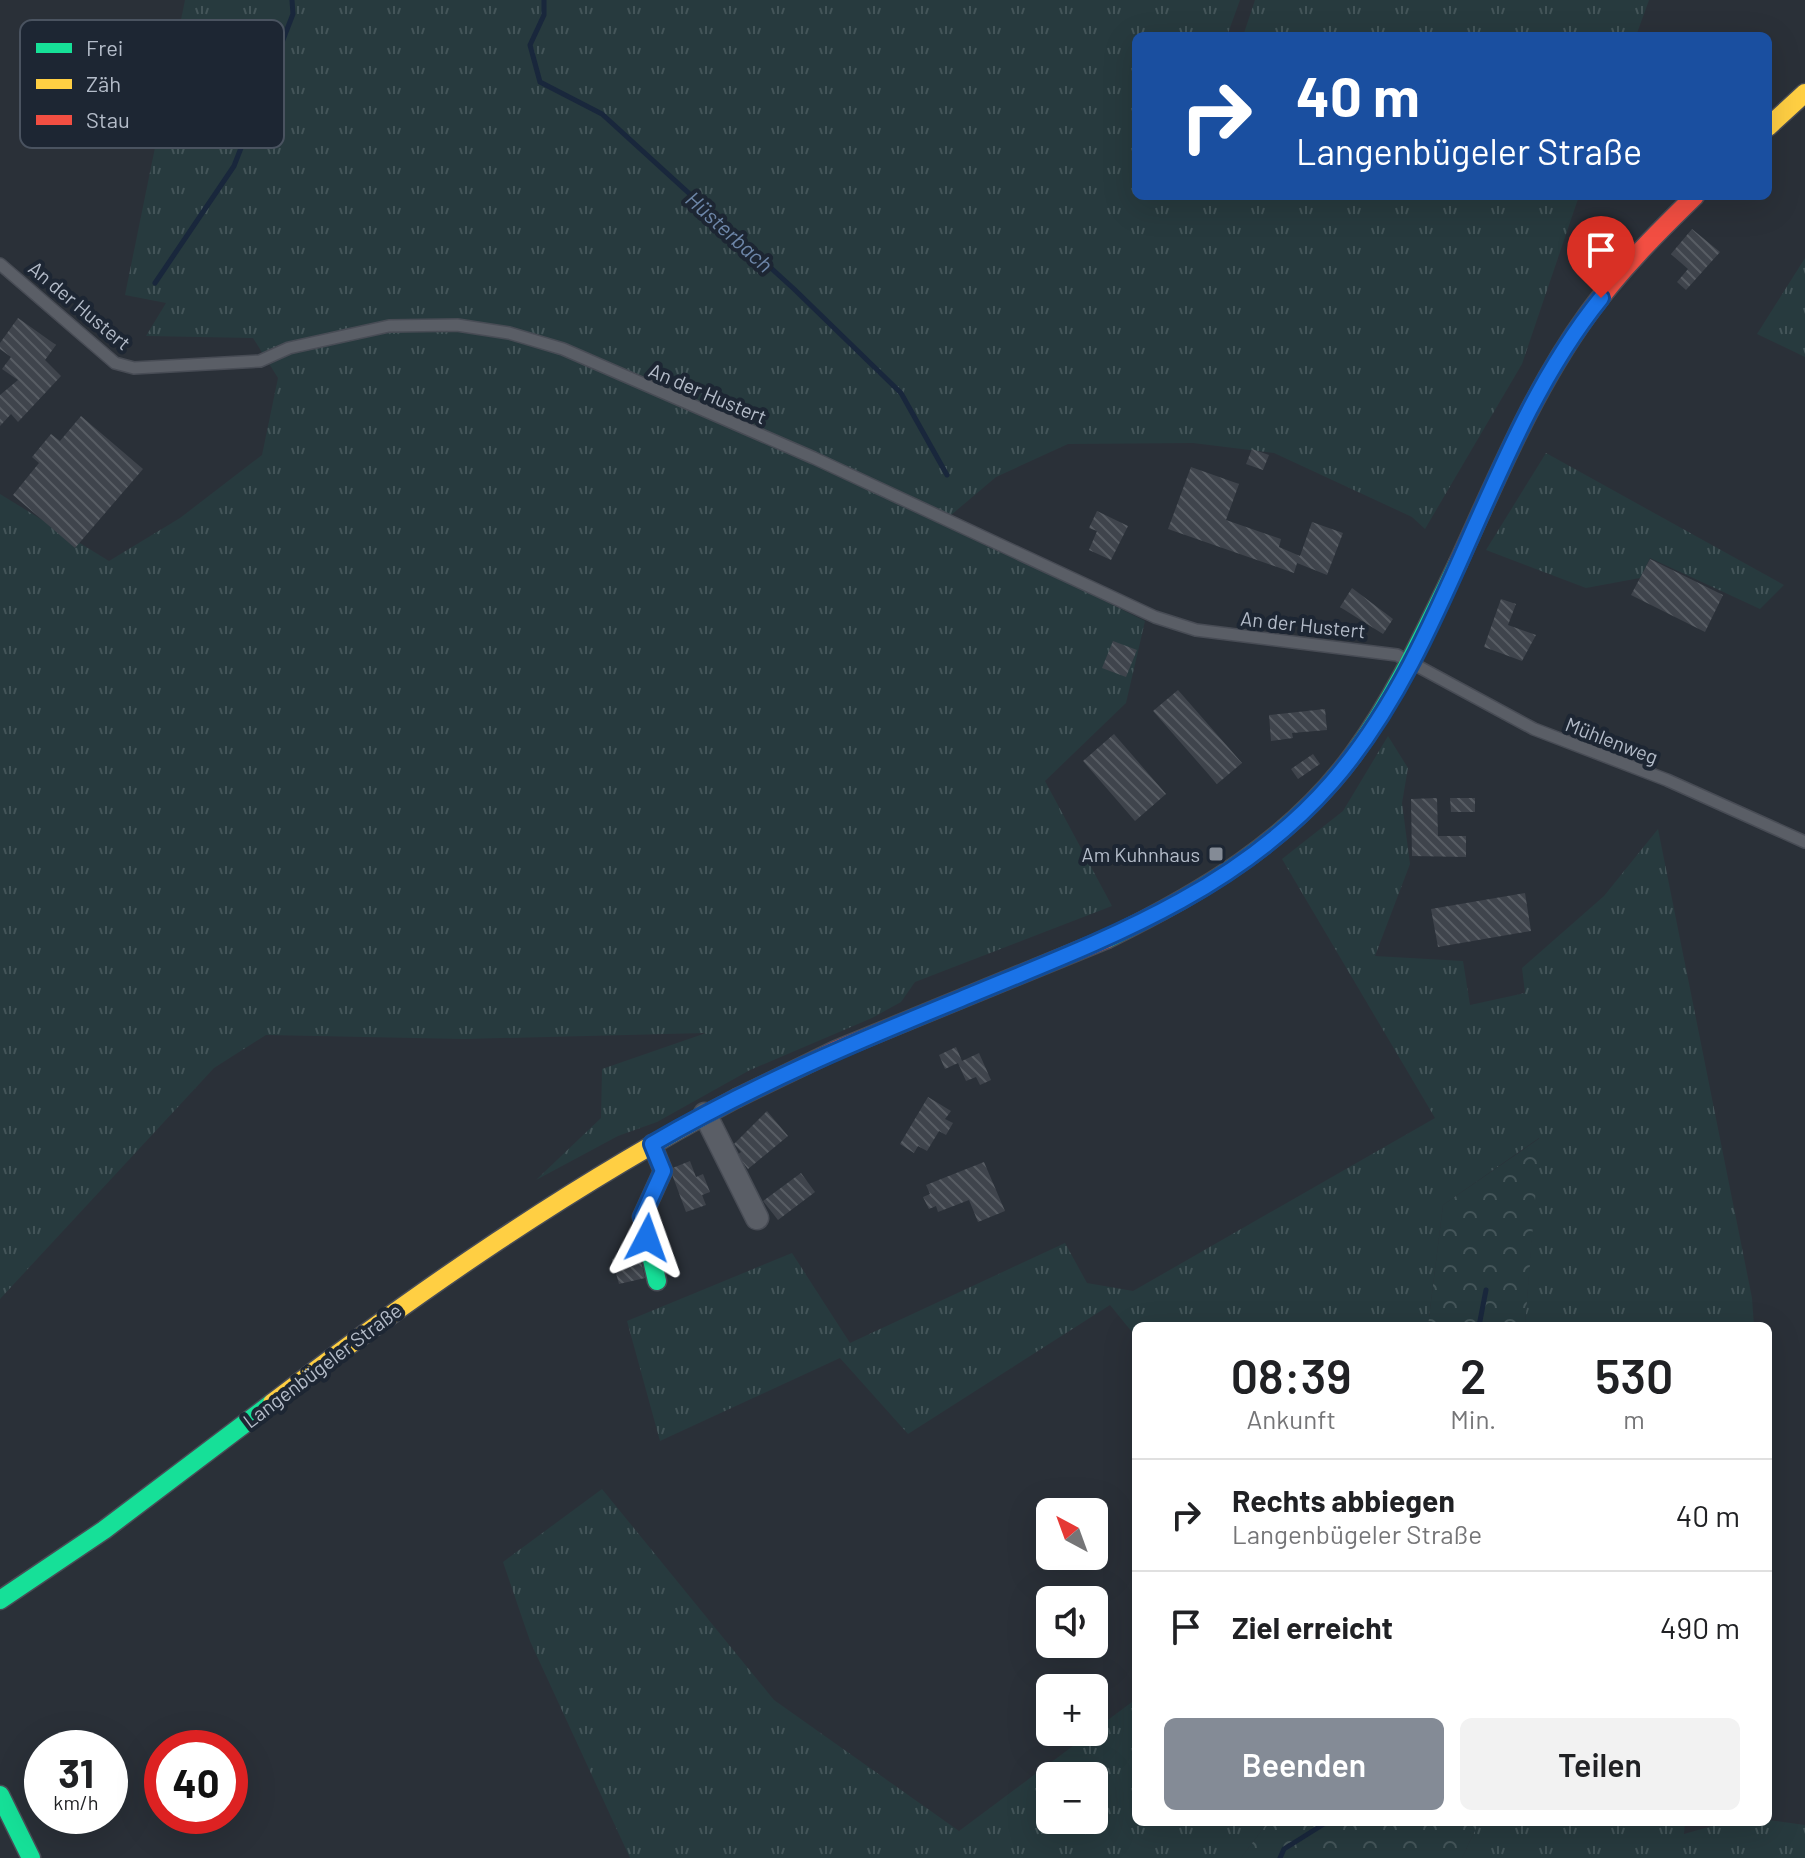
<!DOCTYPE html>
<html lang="de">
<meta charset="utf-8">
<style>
body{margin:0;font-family:Barlow,sans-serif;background:#f2f2f2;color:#202124;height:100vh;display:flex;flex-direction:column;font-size:30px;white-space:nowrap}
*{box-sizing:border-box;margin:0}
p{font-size:26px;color:#757577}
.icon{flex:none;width:44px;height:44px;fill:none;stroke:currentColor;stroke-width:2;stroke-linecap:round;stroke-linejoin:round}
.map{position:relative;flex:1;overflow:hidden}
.side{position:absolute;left:1132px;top:1322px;width:640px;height:504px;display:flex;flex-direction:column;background:#fff;border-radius:12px;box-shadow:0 8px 32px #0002}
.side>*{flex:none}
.top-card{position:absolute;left:1132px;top:32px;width:640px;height:168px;border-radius:12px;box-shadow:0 8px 32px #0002;background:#1a4fa0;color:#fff;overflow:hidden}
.needle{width:52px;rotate:319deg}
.controls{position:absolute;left:1036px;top:1498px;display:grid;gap:16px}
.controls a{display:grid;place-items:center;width:72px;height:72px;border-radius:12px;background:#fff;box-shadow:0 8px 32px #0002;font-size:40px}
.speed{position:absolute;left:24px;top:1730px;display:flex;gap:16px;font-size:40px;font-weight:700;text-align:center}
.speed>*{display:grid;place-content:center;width:104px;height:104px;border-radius:50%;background:#fff;box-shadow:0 8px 32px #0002;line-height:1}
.speed small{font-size:20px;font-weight:400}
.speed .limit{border:12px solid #d22;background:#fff;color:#111}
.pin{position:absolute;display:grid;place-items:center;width:68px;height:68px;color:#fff;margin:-82px -34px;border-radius:50% 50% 50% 0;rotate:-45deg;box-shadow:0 0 8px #0007}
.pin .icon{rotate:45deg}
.me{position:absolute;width:88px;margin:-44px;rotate:4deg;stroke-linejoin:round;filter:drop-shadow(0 0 6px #0008)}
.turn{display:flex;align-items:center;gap:28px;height:168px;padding:0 32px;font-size:36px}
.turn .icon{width:104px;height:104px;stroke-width:2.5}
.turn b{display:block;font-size:56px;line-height:68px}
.eta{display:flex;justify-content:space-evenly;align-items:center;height:136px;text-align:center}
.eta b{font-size:48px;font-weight:600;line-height:56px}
.button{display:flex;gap:16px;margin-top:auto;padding:16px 32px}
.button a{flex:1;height:92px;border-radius:12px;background:#848b96;color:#fff;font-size:32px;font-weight:600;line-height:92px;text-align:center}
.button a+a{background:#f2f2f2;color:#202124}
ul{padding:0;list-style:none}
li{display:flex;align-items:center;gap:24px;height:112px;padding:0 32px;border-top:2px solid #e0e0e0}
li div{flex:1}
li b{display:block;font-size:30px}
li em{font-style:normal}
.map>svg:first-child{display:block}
</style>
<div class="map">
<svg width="1805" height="1858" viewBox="0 0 1805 1858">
<defs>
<pattern id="grass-tufts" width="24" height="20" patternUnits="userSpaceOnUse" patternTransform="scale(2)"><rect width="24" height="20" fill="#273a3e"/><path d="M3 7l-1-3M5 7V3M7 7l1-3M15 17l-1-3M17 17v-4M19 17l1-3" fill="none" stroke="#445559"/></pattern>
<pattern id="forest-crowns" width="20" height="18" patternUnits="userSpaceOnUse" patternTransform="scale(2)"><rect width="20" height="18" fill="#273a3e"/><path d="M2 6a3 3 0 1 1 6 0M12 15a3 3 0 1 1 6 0" fill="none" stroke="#445559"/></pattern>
<pattern id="building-back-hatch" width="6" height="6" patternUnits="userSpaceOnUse" patternTransform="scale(2)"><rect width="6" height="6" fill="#3f444c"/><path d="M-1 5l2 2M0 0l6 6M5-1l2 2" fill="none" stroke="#585d64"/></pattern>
</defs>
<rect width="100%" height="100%" fill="#2a3038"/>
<!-- grass -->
<path fill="url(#grass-tufts)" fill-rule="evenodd" d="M185 0H1240L1227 36H1136V196H1579L1522 364 1425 529 1412 517 1274 453 1193 443 1068 444 996 477 944 521 1145 621 1126 703 1045 781 1112 906 915 982 901 1002 872 1018 750 1070 657 1122 618 1136 536 1180 601 1118 602 1069 706 1033 464 1039 266 1035 214 1068 0 1299V494L109 561 180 518 262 455 278 378 253 338 146 336 166 303 125 295Z
M1255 0H1649L1636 36H1243Z
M1805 258V357L1757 334Z
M1546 453 1784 585 1760 609 1650 558 1640 578 1586 588 1486 550Z
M1388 736 1408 768 1402 803 1410 864 1375 956 1463 961 1470 1005 1525 993 1522 968 1604 896 1658 829 1752 1298 1754 1326H1525L1539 1138 1443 1205 1428 1326H1136V1337L1110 1305 908 1434 840 1358 660 1441 627 1321 792 1253 850 1343 1065 1243 1087 1283 1133 1291 1435 1118 1282 859 1343 811Z
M602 1489 774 1700 959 1831 1136 1699V1822H1268L1241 1858H630L530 1641 503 1562ZM1050 1776H1094V1820H1050Z
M1768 1820 1805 1825V1858H1462L1479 1822H1685L1684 1834 1726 1822Z"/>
<!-- forest -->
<path fill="url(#forest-crowns)" d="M1540 1138 1525 1326H1428L1443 1205Z
M1268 1822H1479L1462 1858H1241Z"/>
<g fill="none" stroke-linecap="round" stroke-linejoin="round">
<!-- stream -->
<path stroke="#19273c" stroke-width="5" d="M544 0V15L530 45 540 82 602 114 794 289 901 393 947 475
M155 283 234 166 293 14 292 0
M1479 1326 1486 1290
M1280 1858 1284 1849 1327 1822"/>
</g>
<!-- building -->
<path fill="url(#building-back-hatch)" d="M1692 229 1720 252 1686 290 1677 282 1688 269 1671 254Z
M18 318 56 345 45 360 61 376 18 422 11 414 0 426V395L18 380 2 369 11 357 0 349V343Z
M81 416 143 469 75 548 13 495 39 463 32 457 51 434 60 441Z
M1252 449 1269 455 1263 470 1246 464Z
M1191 467 1239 484 1226 520 1281 539 1279 547 1300 556 1312 522 1343 533 1327 575 1297 563 1294 573 1168 529Z
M1097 511 1128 526 1111 560 1089 550 1097 531 1089 528Z
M1650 559 1723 595 1705 632 1631 595Z
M1352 588 1393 619 1383 634 1340 607Z
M1501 599 1516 604 1508 625 1536 635 1522 661 1484 647Z
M1113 641 1137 650 1126 677 1102 668Z
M1178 690 1242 763 1217 784 1153 711Z
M1325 709 1327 730 1292 733 1293 738 1271 741 1269 715Z
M1114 734 1166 794 1135 821 1083 761Z
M1313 754 1320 764 1298 779 1291 769Z
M1437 798 1438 836H1466V857L1412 856 1411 799Z
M1450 798H1475V812H1451Z
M1525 893 1531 931 1438 947 1431 909Z
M956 1047 962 1061 979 1053 991 1080 980 1085 976 1077 966 1081 958 1063 945 1069 939 1055Z
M928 1097 951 1111 945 1119 953 1123 946 1135 939 1131 927 1151 918 1146 914 1153 900 1144Z
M767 1111 788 1136 748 1169 737 1155 741 1152 734 1144Z
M690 1161 696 1177 703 1174 710 1192 702 1195 706 1205 686 1212 670 1169Z
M984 1162 1005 1211 978 1222 969 1200 938 1212 936 1206 929 1209 923 1197 930 1194 926 1185Z
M801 1173 815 1192 778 1220 763 1201Z
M639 1252 645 1278 619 1284 612 1259Z"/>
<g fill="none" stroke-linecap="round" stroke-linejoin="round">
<defs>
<path id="lane" d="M0 264 115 363 134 368 260 361 289 348 389 326 457 325 509 333 563 349 814 458 1155 617 1196 630 1397 655 1534 729 1667 780 1805 842"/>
<path id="street" d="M705 1114 757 1218"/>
<path id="fast" d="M1107 939C1199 894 1291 840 1353 755 1396 696 1426 629 1458 563
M652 1144 663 1171 642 1217 657 1281
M0 1600 104 1530 272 1403
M0 1795 31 1858"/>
<path id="slow" d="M1768 127 1805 93
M272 1403C420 1290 572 1185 737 1098"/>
<path id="jam" d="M1458 563C1497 478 1533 390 1588 314 1619 271 1657 233 1695 196
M737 1098 836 1050 1107 939"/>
</defs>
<!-- lane casing -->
<use href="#lane" stroke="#484c55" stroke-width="14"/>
<!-- street casing -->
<use href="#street" stroke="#484c55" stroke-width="25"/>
<!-- fast casing -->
<use href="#fast" stroke="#484c55" stroke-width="21"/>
<!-- slow casing -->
<use href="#slow" stroke="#484c55" stroke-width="21"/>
<!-- jam casing -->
<use href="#jam" stroke="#484c55" stroke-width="21"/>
<!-- lane -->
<use href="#lane" stroke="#5a5e66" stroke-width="11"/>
<!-- street -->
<use href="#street" stroke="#5a5e66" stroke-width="22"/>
<!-- fast -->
<use href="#fast" stroke="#16e098" stroke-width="18"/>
<!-- slow -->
<use href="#slow" stroke="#ffcf43" stroke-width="18"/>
<!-- jam -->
<use href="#jam" stroke="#f24e42" stroke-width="18"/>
</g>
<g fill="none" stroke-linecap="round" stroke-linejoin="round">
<defs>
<path id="route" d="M647 1238 642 1217 663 1171 652 1144C751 1086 855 1042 961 999 1095 943 1234 895 1332 782 1452 644 1486 440 1601 298"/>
</defs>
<!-- route casing -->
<use href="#route" stroke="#114b97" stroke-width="20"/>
<!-- route -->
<use href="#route" stroke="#1a73e8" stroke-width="14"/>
</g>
<!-- markers -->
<rect fill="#848b96" stroke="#1d2633" stroke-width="3" x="1208" y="846" width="16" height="16" rx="4"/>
<g text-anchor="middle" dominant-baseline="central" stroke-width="8" stroke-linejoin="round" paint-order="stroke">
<!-- street labels -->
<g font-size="20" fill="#b4bcc9" stroke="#1d2633">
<text transform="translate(80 305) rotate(40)">An der Hustert</text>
<text transform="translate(708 393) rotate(23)">An der Hustert</text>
<text transform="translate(1303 624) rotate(6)">An der Hustert</text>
<text transform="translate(1612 740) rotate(21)">Mühlenweg</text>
<text transform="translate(322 1365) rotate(-37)">Langenbügeler Straße</text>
</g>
<!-- poi labels -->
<g font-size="20" fill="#b4bcc9" stroke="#1d2633" text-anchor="end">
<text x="1200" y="854">Am Kuhnhaus</text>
</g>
<!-- water labels -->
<g font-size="22" font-style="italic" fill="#6d86a8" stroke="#1d2633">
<text transform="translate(730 231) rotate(42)">Hüsterbach</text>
</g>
</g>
<!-- legend -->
<rect x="20" y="20" width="264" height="128" rx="12" fill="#1d2633" stroke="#4a5360" stroke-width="2"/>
<rect x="36" y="43" width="36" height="10" fill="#16e098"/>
<rect x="36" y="79" width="36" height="10" fill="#ffcf43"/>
<rect x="36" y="115" width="36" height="10" fill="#f24e42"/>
<g font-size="22" fill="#b4bcc9">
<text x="86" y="56">Frei</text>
<text x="86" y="92">Zäh</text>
<text x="86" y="128">Stau</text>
</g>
</svg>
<div class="controls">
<a><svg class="needle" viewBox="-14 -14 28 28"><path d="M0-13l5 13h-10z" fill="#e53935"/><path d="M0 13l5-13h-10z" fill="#757577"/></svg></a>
<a><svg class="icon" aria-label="sound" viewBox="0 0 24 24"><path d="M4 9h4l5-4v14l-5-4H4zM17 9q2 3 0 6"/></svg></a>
<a>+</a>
<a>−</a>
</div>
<div class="speed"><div>31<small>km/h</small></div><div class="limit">40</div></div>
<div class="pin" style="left:1601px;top:298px;background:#d93025"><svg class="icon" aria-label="arrive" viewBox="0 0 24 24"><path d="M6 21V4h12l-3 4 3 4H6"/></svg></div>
<svg class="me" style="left:647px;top:1238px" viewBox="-20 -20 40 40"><path d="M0-17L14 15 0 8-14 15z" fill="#1a73e8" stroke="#fff" stroke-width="4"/></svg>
<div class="top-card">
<div class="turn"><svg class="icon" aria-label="right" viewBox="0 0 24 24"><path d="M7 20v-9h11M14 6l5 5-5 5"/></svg><div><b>40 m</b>Langenbügeler Straße</div></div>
</div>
<section class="side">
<div class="eta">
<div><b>08:39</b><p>Ankunft</p></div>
<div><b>2</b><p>Min.</p></div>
<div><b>530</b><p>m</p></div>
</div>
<ul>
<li><svg class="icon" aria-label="right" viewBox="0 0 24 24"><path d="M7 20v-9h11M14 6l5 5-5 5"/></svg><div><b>Rechts abbiegen</b><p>Langenbügeler Straße</p></div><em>40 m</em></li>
<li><svg class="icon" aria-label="arrive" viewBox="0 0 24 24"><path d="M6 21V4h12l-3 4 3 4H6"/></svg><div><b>Ziel erreicht</b></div><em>490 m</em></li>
</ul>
<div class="button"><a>Beenden</a><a>Teilen</a></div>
</section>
</div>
